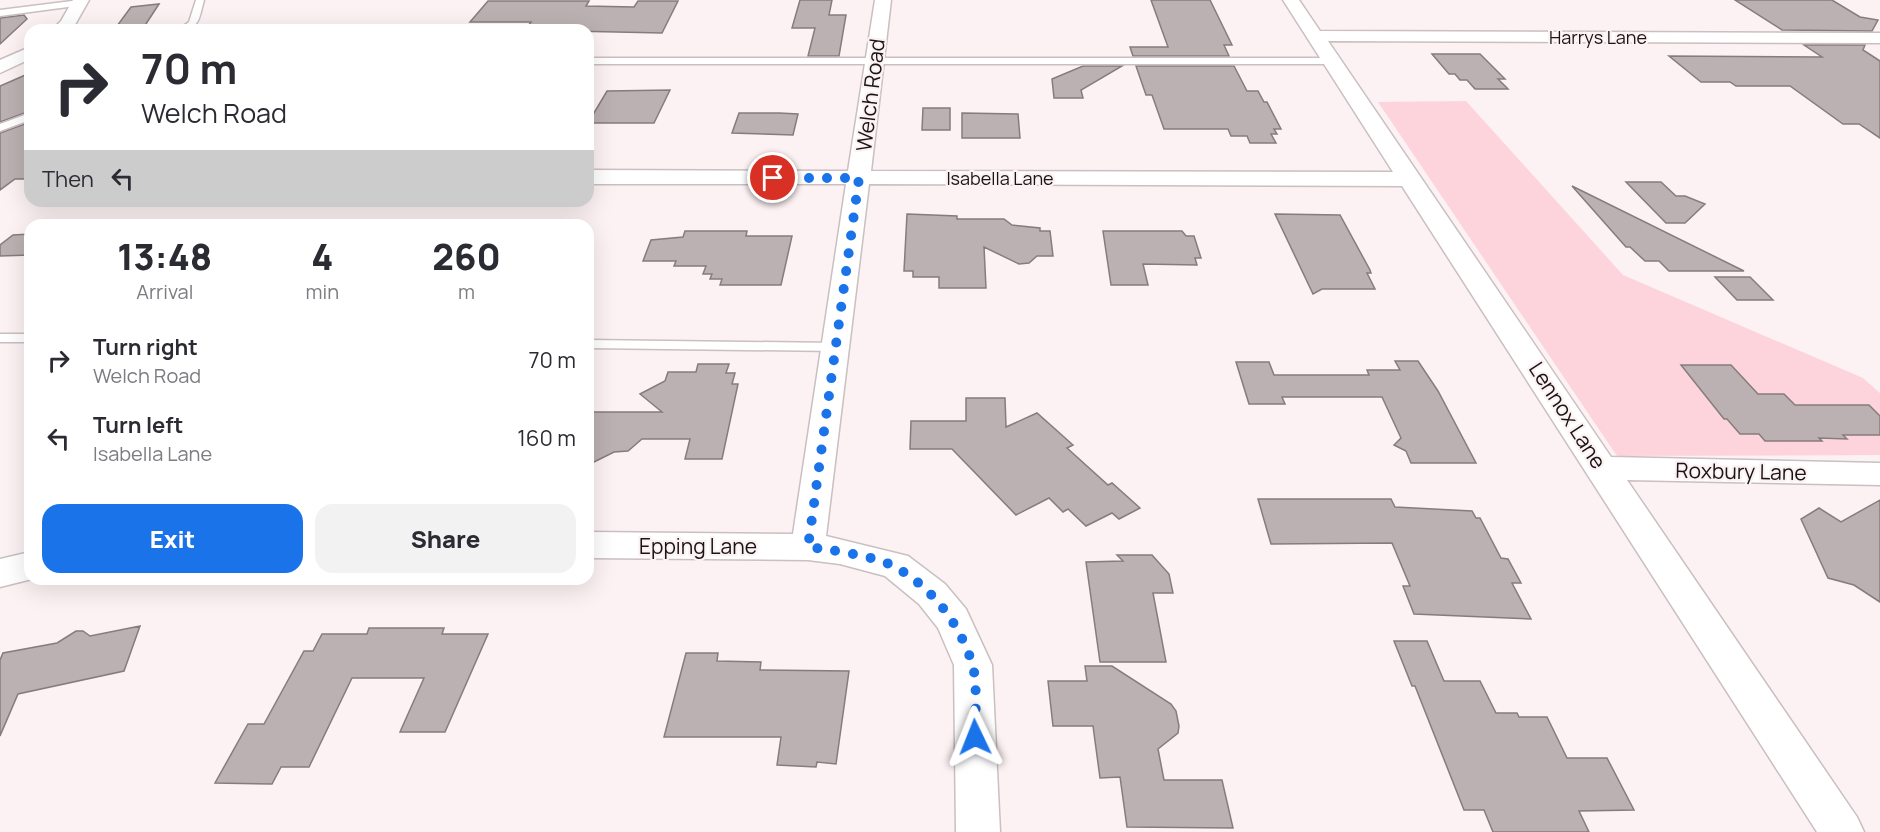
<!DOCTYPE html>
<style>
body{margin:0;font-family:Manrope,sans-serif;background:#f2f2f3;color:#2b2b33;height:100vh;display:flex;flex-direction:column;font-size:22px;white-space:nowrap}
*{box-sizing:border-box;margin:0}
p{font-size:20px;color:#7c7c81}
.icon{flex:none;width:33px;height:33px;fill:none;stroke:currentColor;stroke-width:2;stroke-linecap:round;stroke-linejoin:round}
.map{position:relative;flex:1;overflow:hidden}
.drawer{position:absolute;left:24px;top:219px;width:570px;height:366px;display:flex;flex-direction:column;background:#fff;border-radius:18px;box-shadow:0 6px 24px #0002}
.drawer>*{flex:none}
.banner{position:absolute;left:24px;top:24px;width:570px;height:183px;border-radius:18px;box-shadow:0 6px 24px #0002;background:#fff;color:#2b2b33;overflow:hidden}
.pin{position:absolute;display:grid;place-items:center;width:51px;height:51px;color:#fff;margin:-26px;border:3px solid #fff;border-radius:50%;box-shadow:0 2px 6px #0007}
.me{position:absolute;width:66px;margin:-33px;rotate:358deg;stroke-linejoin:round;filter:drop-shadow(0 0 4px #0008)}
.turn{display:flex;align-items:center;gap:21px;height:126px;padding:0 18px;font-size:27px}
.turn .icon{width:78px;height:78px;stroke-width:2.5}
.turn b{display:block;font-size:42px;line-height:51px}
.then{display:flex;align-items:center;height:57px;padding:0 18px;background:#0003;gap:12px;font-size:22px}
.eta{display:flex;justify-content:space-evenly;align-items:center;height:102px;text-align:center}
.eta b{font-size:36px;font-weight:800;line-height:42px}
.cta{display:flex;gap:12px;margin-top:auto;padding:12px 18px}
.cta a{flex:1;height:69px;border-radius:18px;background:#1a73e8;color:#fff;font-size:24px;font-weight:800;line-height:69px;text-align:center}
.cta a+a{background:#f2f2f3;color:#2b2b33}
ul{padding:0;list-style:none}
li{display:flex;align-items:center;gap:18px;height:78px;padding:0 18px}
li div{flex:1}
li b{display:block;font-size:22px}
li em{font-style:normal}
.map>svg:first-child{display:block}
</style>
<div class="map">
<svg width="1880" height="832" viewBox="0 0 1880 832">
<rect width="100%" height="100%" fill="#fcf1f3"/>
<!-- green -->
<path fill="#fed4dc" d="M1466 101 1623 275 1863 378 1880 393V455L1617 456 1378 102Z"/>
<!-- building -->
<path fill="#bbb0b2" stroke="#867c7e" stroke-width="1.5" d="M800 0H832L829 15H846L839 56H808L815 28H792Z
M1151 0H1210L1232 45H1224L1229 56H1133L1130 47H1168Z
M1735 0H1832L1860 17 1878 20 1872 31 1782 30Z
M488 1H589L586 6 634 7 638 1H678L662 33 525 30 531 22H470Z
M159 4 144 27 114 30 131 7Z
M24 15 27 19 0 44V18Z
M1804 45H1865L1863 50 1880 61V138L1859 124H1843L1790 86H1736L1730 82H1701L1669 56 1822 57Z
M1432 54H1480L1505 79H1498L1508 89H1475L1467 80H1460L1455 74H1449Z
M1083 66H1122L1081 90 1083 98H1054L1052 79Z
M1136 66H1234L1247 91H1258L1264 102H1267L1281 129H1274L1277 134H1271L1276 143H1250L1247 136H1231L1228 129H1164L1152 95H1146Z
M30 73V111L0 122V86Z
M670 90 654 123H588L607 91Z
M923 108H950V130H922Z
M739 113H779L798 114 793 135 732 133Z
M962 113 1018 114 1020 138H962Z
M30 122V179H15L0 190V133Z
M1626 182H1661L1676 196H1685L1705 204 1685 223H1666Z
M1572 186 1744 271H1669L1659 261H1645L1630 247H1626Z
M907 214 957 216V219H1004L1012 225 1040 228V231H1050L1053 256H1037L1029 263 1019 264 984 247 986 288H939V277H913V271H904Z
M1275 214 1340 215 1370 270 1371 273H1367L1375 289H1322L1313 294Z
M685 231H747L746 236H792L781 285H720L722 279H710L712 274H703L706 266H674L676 261H643L651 240 683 237Z
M1103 231H1182L1186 236H1194L1201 258H1195L1197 265 1143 264 1148 285H1111Z
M30 234V255L0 256V245L13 235Z
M1715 277H1750L1773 300H1737Z
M1395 361H1418L1438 391 1476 463H1411L1406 451 1394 445 1401 438 1382 397H1282L1285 404H1249L1236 362H1269L1274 375H1369L1367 370H1400Z
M698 364H729L726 373H735L732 384H738L722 459H685L690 439H642L628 451 614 452 588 465V412H662L640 394 665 381 668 372H696Z
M1681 365H1731L1758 394H1784L1795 405H1869L1880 416V435H1843L1847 439 1819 438 1822 441H1765L1759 434H1740L1727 419H1724Z
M966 398H1005L1006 427 1037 413 1073 445 1067 448 1108 485 1112 483 1140 508 1119 519 1112 513 1086 526 1068 509 1063 512 1049 498 1016 515 952 449H910L911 421H966Z
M1258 499H1391L1395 507 1472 511 1476 518H1480L1501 558 1508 559 1521 583H1512L1531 619 1414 614 1403 586H1410L1392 543 1271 544Z
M1880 500V602L1854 585 1828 578 1801 519 1819 508 1841 522Z
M1117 555H1152L1169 574 1173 593H1153L1166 662H1100L1086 562 1123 561Z
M140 626 124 671 18 694 0 736V660L3 653 57 643 76 631H83L90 636Z
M369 628H444L442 634H488L445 732H400L424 678H352L309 767H281L272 784 215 783 248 724H264L304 651H313L322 634H367Z
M1394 641H1427L1444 681H1480L1496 713H1517L1519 717H1547L1567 758H1607L1634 810 1579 811 1589 832H1493L1484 810H1464L1415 686H1412Z
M686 653H718L717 661 761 662 760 670 849 671 836 764 817 762 816 767 777 765 781 737H664Z
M1085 666H1112L1171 704 1176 711 1179 726 1178 733 1158 749 1164 780H1222L1233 828 1127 827 1120 777 1100 778 1093 726H1053L1048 681H1087Z"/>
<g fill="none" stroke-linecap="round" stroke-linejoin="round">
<defs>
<path id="lane" d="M80 0 83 1V5L0 16V10Z
M196 0H204C199 18 200 30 178 30L189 22Z
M588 58H1332L1337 61 1332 64H588Z
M30 113V120L0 131V124Z
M0 334H30V342H0Z
M588 340 836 343 843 347 836 351 588 348Z"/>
<path id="street" d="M73 0H89L72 30H52L61 21Z
M875 0H891L871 171 1393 172 1283 0H1299L1320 31 1880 33V43L1328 41 1611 457 1880 463V485L1627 480 1857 817 1864 832H1817L1402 186 869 184 826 536 908 556 945 584 966 609 992 665 1000 832H956L954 665 938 628 919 604 885 576 840 564 808 560 588 558V532L793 534 846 184H588V170L848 171Z
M30 47V59L0 73V60Z
M30 552 32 579 0 587V559Z"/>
</defs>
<!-- lane casing -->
<use href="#lane" stroke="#cabfc1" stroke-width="3"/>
<!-- street casing -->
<use href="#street" stroke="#cabfc1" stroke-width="3"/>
<!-- lane -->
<use href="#lane" fill="#fff" fill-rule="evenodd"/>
<!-- street -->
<use href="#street" fill="#fff" fill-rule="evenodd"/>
</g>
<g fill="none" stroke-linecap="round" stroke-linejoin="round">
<!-- route -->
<path stroke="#1a73e8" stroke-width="10" stroke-dasharray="0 18" d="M773 178H859L808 547C831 550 878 556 897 568 933 589 959 623 972 663 978 682 975 716 975 737"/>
</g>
<g text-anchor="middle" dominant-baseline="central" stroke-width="4.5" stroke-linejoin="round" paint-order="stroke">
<!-- far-street labels -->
<g font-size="18" fill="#191516" stroke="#fcf1f3">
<text x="1598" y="37">Harrys Lane</text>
<text x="1000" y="178">Isabella Lane</text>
</g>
<!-- street labels -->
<g font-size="21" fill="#191516" stroke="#fcf1f3">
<text transform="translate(870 95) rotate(-83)">Welch Road</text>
<text transform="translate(1568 415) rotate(57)">Lennox Lane</text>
<text transform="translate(1741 471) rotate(1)">Roxbury Lane</text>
<text x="698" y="546">Epping Lane</text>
</g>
</g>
</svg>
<div class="pin" style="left:773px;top:178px;background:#d93025"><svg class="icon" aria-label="arrive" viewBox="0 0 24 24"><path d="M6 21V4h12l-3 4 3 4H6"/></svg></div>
<svg class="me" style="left:975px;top:737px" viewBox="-20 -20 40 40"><path d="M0-17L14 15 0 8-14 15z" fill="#1a73e8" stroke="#fff" stroke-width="4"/></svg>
<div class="banner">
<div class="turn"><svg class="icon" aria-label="right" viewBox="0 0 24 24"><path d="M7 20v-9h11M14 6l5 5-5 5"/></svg><div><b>70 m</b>Welch Road</div></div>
<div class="then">Then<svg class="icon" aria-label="left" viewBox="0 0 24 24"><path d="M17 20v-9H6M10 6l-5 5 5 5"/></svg></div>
</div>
<section class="drawer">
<div class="eta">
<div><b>13:48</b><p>Arrival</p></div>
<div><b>4</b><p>min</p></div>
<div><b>260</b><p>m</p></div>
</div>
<ul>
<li><svg class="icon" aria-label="right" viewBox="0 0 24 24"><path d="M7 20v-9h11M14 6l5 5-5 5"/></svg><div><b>Turn right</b><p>Welch Road</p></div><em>70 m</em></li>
<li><svg class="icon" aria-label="left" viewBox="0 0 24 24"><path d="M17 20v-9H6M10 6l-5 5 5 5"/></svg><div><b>Turn left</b><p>Isabella Lane</p></div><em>160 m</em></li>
</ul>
<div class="cta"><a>Exit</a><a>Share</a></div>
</section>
</div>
